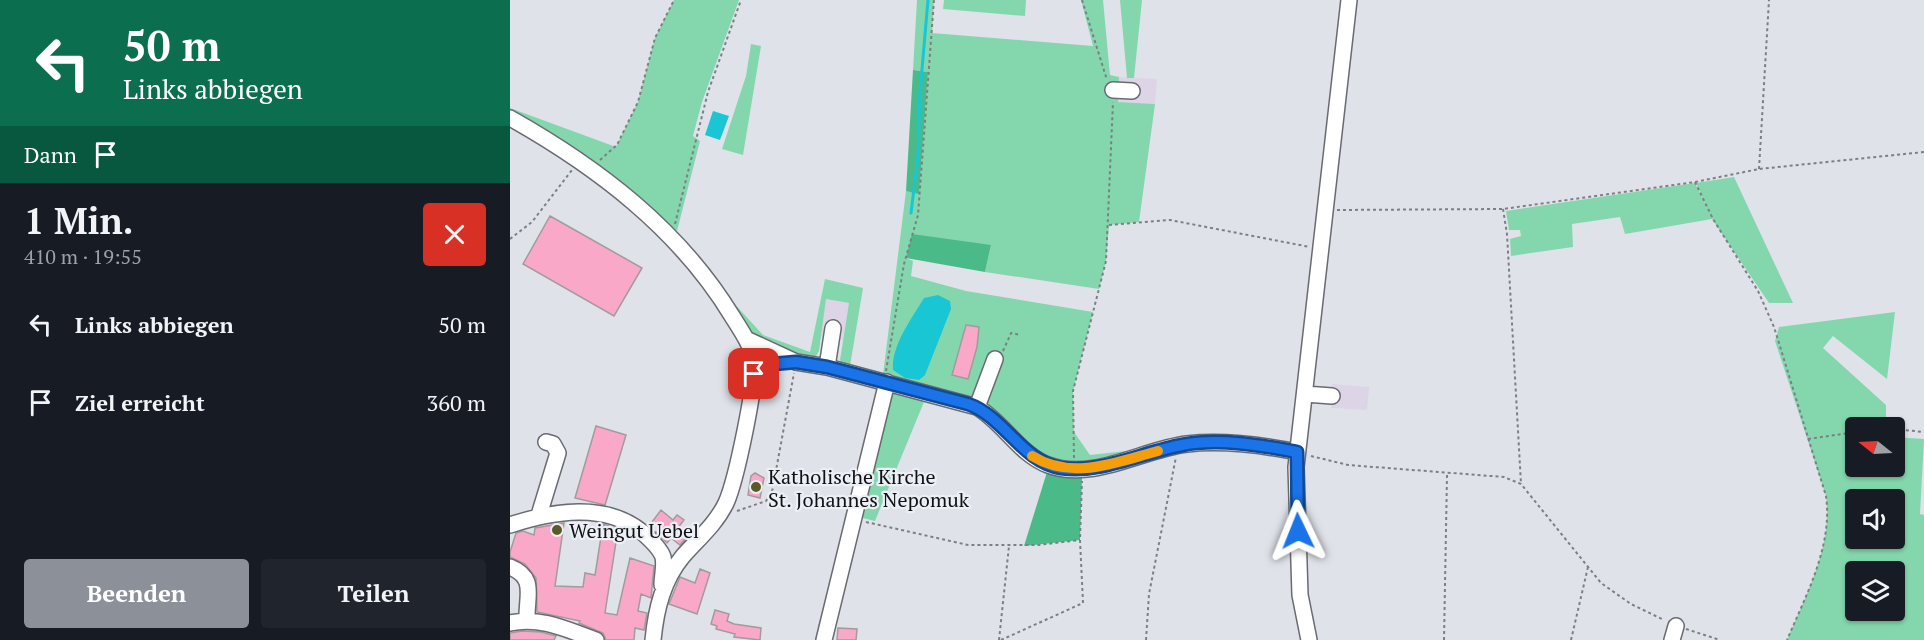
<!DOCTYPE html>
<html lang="de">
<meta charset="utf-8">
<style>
body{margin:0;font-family:"PT Serif",serif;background:#20242c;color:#f1f3f6;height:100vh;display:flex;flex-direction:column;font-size:22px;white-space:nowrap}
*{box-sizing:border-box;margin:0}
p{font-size:20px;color:#9ea1a6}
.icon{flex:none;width:33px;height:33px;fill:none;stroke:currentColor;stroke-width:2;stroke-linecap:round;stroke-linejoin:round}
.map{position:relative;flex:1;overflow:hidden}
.sheet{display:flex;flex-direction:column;background:#171b24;width:510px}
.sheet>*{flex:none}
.top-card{background:#0b6e4f;color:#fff;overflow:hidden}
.needle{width:39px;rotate:288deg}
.buttons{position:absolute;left:1335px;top:417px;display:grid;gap:12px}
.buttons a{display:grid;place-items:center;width:60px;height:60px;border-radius:6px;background:#171b24;box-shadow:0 2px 4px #0004;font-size:30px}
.pin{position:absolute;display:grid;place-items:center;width:51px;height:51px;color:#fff;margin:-26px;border-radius:12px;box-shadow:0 3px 9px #0006}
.me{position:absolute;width:66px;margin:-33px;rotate:358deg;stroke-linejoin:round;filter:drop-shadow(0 0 4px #0008)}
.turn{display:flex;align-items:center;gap:21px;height:126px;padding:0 24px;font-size:27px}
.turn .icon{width:78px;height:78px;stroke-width:2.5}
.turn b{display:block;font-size:42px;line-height:51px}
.then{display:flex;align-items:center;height:57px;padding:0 24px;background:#0003;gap:12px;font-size:22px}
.round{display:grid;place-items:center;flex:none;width:63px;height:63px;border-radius:6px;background:#20242c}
.overview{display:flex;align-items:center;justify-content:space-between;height:102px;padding:0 24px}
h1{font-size:36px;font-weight:700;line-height:45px}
.action{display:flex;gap:12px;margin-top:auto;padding:12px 24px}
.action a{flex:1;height:69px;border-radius:6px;background:#8c9099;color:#fff;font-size:24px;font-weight:700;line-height:69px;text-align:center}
.action a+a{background:#20242c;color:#f1f3f6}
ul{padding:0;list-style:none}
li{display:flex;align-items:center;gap:18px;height:78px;padding:0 24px}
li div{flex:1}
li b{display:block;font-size:22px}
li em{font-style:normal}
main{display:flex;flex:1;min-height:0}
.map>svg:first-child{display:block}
</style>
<main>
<section class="sheet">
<div class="top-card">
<div class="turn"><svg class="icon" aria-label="left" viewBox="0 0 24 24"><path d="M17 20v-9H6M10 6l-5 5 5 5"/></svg><div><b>50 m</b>Links abbiegen</div></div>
<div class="then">Dann<svg class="icon" aria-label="arrive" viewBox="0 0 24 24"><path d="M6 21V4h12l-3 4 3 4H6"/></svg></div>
</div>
<div class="overview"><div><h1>1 Min.</h1><p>410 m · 19:55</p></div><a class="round" style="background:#d93025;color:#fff"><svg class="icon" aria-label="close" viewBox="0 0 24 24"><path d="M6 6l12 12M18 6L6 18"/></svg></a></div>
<ul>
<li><svg class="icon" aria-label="left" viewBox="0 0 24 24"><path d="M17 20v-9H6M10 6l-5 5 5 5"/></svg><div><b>Links abbiegen</b></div><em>50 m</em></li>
<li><svg class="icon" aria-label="arrive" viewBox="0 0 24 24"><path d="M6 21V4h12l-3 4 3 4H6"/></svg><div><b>Ziel erreicht</b></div><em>360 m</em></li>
</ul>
<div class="action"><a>Beenden</a><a>Teilen</a></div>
</section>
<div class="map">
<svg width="1414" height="640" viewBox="0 0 1414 640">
<rect width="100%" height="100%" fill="#dfe2e9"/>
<!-- industrial -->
<path fill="#ded4e8" d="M609 77 647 79 645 104 607 102Z
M316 299 339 303 333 340 310 336Z
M822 384 859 387 857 410 821 408Z"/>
<!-- green -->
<path fill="#84d7ad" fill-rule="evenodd" d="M164 0H229L192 102 183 136 190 141 167 231 80 160 0 111V108L106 147 128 102 145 38Z
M407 0H424L422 33 583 46 571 0H593L600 75 609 77 608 102 645 104 629 222 599 225 596 261 589 289 475 272 481 245 396 258 403 261 401 276 456 291 583 312 563 391 564 432 580 455 634 449 592 461 551 463 527 454 487 412 373 375 396 191 409 193 418 72 403 70Z
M434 0H516L515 16 433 9Z
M610 0H632L624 78H617Z
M241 44 251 46 233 155 212 149 236 76Z
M1224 177 1283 303H1259L1202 219 1115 234 1110 217 1062 224 1063 247 1001 256 1000 239 1011 236 1010 230H999L996 211 1185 183 1198 210 1186 183Z
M315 279 353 288 340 366 332 364 330 360 339 303 316 299 309 351 305 358 301 359C257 346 241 343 221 300L253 335 300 352Z
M1385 312 1377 379 1323 336 1313 348 1376 405V427L1346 428V466H1384L1385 437 1414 439 1410 514 1414 515V640H1277C1296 595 1323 546 1316 496L1265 341 1269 327ZM1346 500H1384V538H1346ZM1346 572H1384V610H1346Z
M378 386 416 397 365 521 345 516Z"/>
<!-- forest -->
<path fill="#4bba89" d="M403 70 418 72 409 194 396 191Z
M402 234 481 245 475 272 396 258Z
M537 472 572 476 570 540 514 546Z"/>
<!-- water -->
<path fill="#19c6d4" d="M203 111 219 116 210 140 195 135Z
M428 295 440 301 441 309 415 375 409 380 395 378 383 370C381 346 402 318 414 298Z"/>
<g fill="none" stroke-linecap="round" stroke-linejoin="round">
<!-- stream -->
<path stroke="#19c6d4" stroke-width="3" d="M401 213 408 156 410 92 418 0"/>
</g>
<!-- building -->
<path fill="#f9a9c7" stroke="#a29b9d" stroke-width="1.5" d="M40 216 132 268 104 316 13 264Z
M456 325 469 327 467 347 458 379 442 375Z
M86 426 116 435 95 505 65 498Z
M245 473 254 478 250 498 238 495 241 476Z
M151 510 163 520 167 515 174 520 167 529 177 537 170 545 161 538 157 543 146 532 150 533 152 524 142 522Z
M54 523 45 586 73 587 75 573 85 575 93 524 108 529 95 613 107 615 120 558 144 566 141 598 131 594 128 611 137 613 134 630 125 628 124 640H96L93 633 69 623 70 621 27 612 26 578 15 564 0 557V552L6 533 13 531 24 535 25 528Z
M190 569 200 573 187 614 159 604 170 577 185 583Z
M205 610 219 614 217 621 224 624 251 628 250 640 224 637 225 634 206 629 207 626 201 624Z
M328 628 347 629 346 640H327Z
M12 631 31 632 46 636 44 640H0V633Z"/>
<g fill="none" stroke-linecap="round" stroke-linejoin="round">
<defs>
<path id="minor" d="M603 90 622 91
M0 118C87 167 169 229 222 316 230 329 241 344 244 360 247 382 226 481 216 503 206 524 188 539 173 556 153 580 146 609 143 640
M236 339 286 362 317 367 467 407C494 423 509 454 538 465 583 482 633 449 677 444 713 440 752 445 787 452
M317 367 323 328
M795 394 822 396
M467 407 485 359
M29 515 48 453 43 444 36 442
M0 525C43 511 95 502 132 532 140 539 150 548 153 557 155 566 152 576 152 585
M0 567C27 578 16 596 17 620
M0 623C30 616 58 630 86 640
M314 640 377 382
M799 640 790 595 786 467 839 0
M1162 640 1166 626"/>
</defs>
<!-- minor casing -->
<use href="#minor" stroke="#686b70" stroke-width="18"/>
<!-- path -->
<path stroke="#7d7f83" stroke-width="2" stroke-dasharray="3 3" stroke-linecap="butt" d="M572 0 597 80
M90 160 107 145 128 102 145 38 164 0
M1249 169 1259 0
M1185 182 1203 219 1248 291 1264 327 1316 496C1323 546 1296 595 1277 640
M993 209 997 234 1011 484
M827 210 993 209 1185 182 1249 169 1414 152
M165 224 198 92 231 0
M599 225 660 220 800 247
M0 239 22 222 62 170
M493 351 501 333 511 335
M376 371 394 264 408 215 424 0
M1373 428H1376
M1384 429 1414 432
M1298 439 1346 432
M801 456 838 465 994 477 1011 484 1091 583 1121 604 1154 620
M564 458 563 391 596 261 603 102
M227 511 256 501 262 492 284 373
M356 522 458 545H528L570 540
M1176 629 1210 640
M489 640 499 546
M491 640 573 603 570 540 572 481
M636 640 639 594 666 457
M934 640 937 475
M1061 640 1078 567"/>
<!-- minor -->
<use href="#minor" stroke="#fff" stroke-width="15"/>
</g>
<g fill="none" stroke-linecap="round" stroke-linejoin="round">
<defs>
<path id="route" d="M244 374 263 364 286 362 317 367 458 404C495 417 511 461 551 468 591 474 633 452 672 445 708 438 751 445 787 452L788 531"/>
</defs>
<!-- route casing -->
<use href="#route" stroke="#114b97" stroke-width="15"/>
<!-- route -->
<use href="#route" stroke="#1a73e8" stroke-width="10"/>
<!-- slow -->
<path stroke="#f59e0b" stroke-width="10" d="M522 456C563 481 606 462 648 451"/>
</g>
<!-- markers -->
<g fill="#5b5926" stroke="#edeff6" stroke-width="2">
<circle cx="246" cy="487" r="6"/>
<circle cx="47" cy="530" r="6"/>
</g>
<g text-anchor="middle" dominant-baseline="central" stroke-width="4.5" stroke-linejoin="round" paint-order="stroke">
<!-- poi labels -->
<g font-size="20" fill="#101113" stroke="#edeff6" text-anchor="start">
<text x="258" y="476">Katholische Kirche<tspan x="258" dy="23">St. Johannes Nepomuk</tspan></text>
<text x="59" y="530">Weingut Uebel</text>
</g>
</g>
</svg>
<div class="buttons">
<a><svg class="needle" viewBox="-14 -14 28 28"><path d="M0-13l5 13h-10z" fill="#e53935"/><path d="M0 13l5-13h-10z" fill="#9ea1a6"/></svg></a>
<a><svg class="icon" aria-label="sound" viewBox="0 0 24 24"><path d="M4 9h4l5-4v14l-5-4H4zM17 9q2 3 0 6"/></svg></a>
<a><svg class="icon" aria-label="layers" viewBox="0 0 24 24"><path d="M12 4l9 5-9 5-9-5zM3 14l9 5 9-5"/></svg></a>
</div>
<div class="pin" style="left:244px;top:374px;background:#d93025"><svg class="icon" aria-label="arrive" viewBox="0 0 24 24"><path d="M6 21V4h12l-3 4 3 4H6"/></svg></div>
<svg class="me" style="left:788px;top:531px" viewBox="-20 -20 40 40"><path d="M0-17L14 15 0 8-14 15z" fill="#1a73e8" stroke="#fff" stroke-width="4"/></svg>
</div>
</main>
